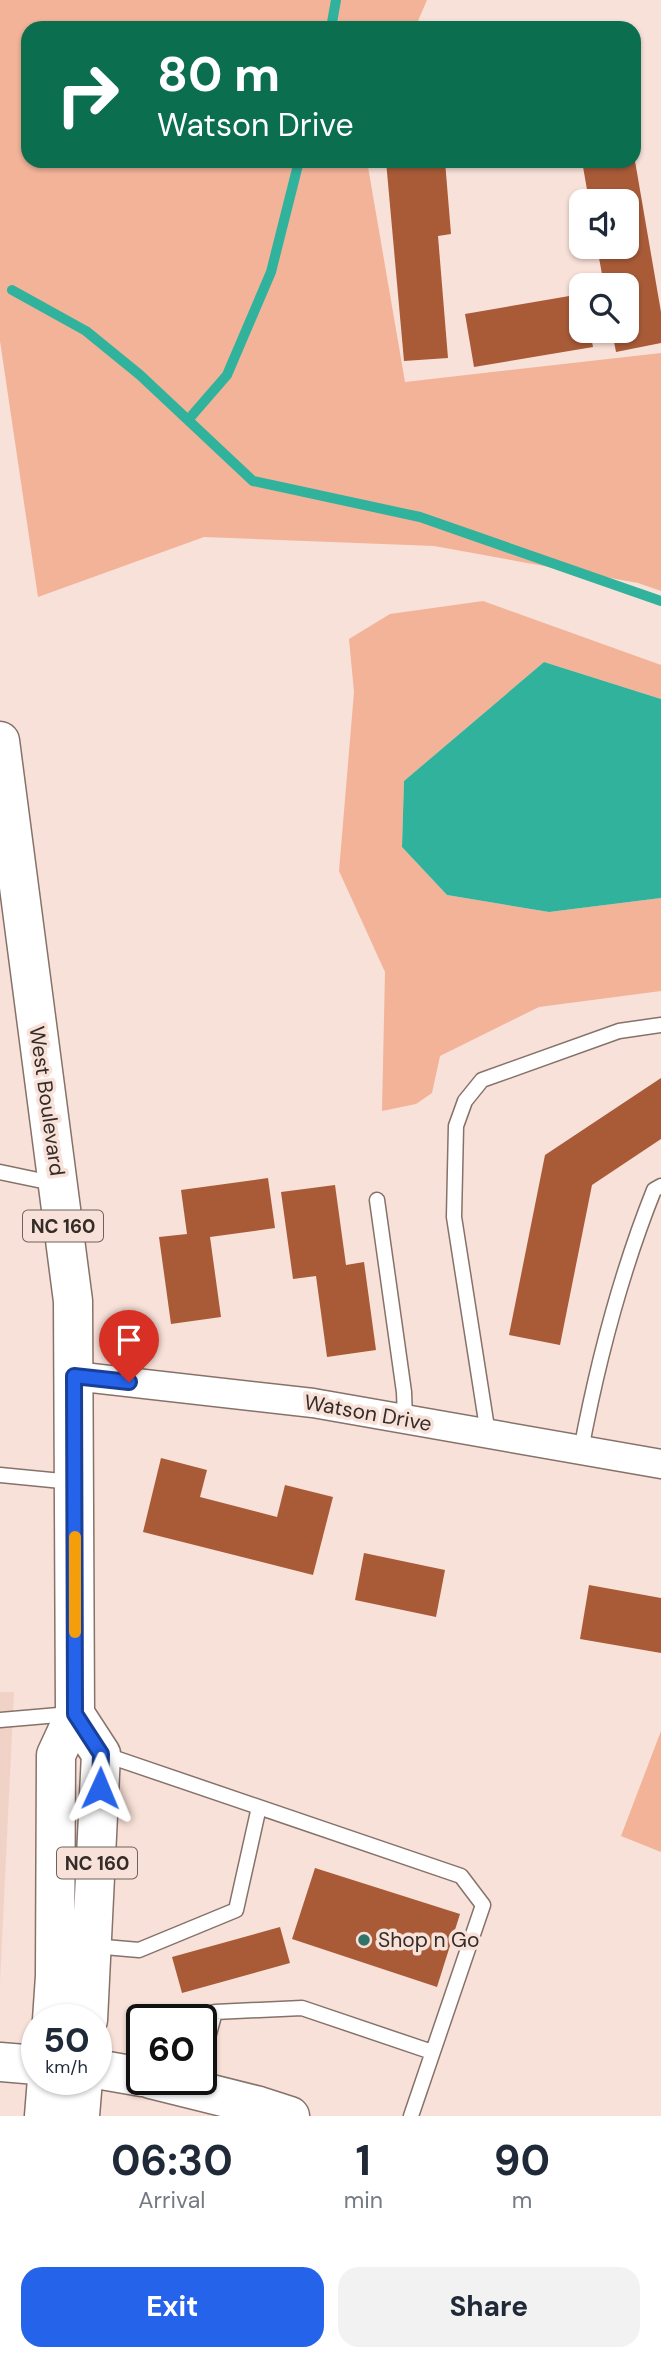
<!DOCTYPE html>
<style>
body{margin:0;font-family:"DM Sans",sans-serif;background:#f2f2f3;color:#1f2937;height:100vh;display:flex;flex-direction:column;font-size:26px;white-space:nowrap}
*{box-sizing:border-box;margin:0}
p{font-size:23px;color:#747a83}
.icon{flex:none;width:38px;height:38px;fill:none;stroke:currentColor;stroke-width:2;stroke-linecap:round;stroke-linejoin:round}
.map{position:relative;height:2116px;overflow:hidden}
.drawer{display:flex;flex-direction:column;background:#fff;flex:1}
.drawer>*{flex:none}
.guide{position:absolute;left:21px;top:21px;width:620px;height:147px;border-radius:21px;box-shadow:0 2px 5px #0004;background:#0b6e4f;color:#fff;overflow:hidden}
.fabs{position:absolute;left:569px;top:189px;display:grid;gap:14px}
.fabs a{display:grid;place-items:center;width:70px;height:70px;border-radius:14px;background:#fff;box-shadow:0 2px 5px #0004;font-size:35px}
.speed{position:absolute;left:21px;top:2004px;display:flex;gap:14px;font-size:35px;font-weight:700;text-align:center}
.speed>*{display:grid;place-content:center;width:91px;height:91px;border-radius:50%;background:#fff;box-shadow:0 2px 5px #0004;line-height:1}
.speed small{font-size:18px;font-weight:400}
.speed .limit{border:4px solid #111;border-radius:10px;background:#fff;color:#111}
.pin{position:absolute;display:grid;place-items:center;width:60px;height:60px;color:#fff;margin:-72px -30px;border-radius:50% 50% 50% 0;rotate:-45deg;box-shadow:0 0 7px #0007}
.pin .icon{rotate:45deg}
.me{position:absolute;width:77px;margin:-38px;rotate:1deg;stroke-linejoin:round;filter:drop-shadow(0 0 5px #0008)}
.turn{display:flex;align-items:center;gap:24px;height:147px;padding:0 21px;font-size:32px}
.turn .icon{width:91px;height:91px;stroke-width:2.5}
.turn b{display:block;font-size:49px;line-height:60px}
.eta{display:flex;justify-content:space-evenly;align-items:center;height:119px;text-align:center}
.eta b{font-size:42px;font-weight:700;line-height:49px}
.button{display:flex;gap:14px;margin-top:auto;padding:14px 21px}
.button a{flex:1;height:80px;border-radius:21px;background:#2563eb;color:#fff;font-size:28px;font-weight:700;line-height:80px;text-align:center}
.button a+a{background:#f2f2f3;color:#1f2937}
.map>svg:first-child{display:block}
</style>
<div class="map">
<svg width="661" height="2116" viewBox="0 0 661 2116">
<rect width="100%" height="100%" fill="#f8e1d8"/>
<!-- built -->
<path fill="#f1d2c6" d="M0 1692H14L0 1982Z"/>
<!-- green -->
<path fill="#f2b398" d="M0 0H427L415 28H28V161H367L405 382 661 353V591L638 583 434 546 204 537 38 597 0 341Z
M483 601 661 665V699L544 662 404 781 402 847 447 895 549 912 661 898V991L539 1007 440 1056 432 1093 416 1104 382 1111 385 972 339 871 354 692 349 639 390 614Z
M661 1731V1852L621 1836Z"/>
<!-- water -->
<path fill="#30b29c" d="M544 662 661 699V898L549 912 447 895 402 847 404 781Z"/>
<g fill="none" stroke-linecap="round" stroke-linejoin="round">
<!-- stream -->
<path stroke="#30b29c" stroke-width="10" d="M331 28 336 0
M12 290 86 331 140 375 253 481 420 517 661 601
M188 420 227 375 271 272 299 161"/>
</g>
<!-- building -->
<path fill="#a95b38" d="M386 161H445L451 234 438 236 448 358 404 361Z
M582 161H635L661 312V343L616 352 612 331H626V285H604L597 247H626V201H589Z
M581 294V331H590L593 347 474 367 465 314Z
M661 1078V1139L592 1185 560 1345 509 1335 545 1155Z
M268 1178 275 1228 210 1237 221 1317 171 1324 159 1237 187 1234 181 1190Z
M335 1185 346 1265 364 1262 376 1350 327 1357 316 1276 293 1279 281 1192Z
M161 1458 207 1470 200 1497 277 1517 285 1485 333 1497 313 1575 143 1532Z
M364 1553 445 1570 436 1617 355 1600Z
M589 1585 661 1598V1653L580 1639Z
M315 1868 460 1914 437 1987 292 1939Z
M280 1927 290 1963 182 1993 172 1957Z"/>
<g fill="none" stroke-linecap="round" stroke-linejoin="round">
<defs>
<path id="service" d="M0 1172 57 1184
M377 1200 404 1392 405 1419
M488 1434 454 1217 456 1126 465 1101 482 1080 619 1031 661 1025
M581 1450C598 1360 620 1275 654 1190L661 1186
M0 1475 72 1482
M0 1720 70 1714
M103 1754 461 1876 483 1905 411 2116
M93 1946 139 1950 236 1910 259 1807
M201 2063 215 2012 302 2008 432 2052"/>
<path id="minor" d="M74 1376 313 1403 661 1464"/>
<path id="secondary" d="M0 2062 37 2065
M96 2069 142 2077
M151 2079 259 2106 290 2116"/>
<path id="primary" d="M0 741 73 1301 75 1714 56 1755 55 1976 52 2020
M75 1714 101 1754 88 2020
M44 2116 47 2079
M80 2116 83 2079"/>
</defs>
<!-- service casing -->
<use href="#service" stroke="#867269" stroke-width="17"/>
<!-- minor casing -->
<use href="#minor" stroke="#867269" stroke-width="31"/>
<!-- secondary casing -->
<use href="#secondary" stroke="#867269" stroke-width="41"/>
<!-- primary casing -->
<use href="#primary" stroke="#867269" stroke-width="41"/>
<!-- service -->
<use href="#service" stroke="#fff" stroke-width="14"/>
<!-- minor -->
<use href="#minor" stroke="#fff" stroke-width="28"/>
<!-- secondary -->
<use href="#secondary" stroke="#fff" stroke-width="38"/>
<!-- primary -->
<use href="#primary" stroke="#fff" stroke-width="38"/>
</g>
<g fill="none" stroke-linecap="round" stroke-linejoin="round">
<defs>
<path id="route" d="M100 1788 101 1754 75 1714 74 1376 129 1382"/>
</defs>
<!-- route casing -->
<use href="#route" stroke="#184099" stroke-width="18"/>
<!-- route -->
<use href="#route" stroke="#2563eb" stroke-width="12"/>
<!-- slow -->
<path stroke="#f59e0b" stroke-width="12" d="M75 1537V1632"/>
</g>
<!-- markers -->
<circle fill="#307467" stroke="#f8e1d8" stroke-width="2.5" cx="364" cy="1940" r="7"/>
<g text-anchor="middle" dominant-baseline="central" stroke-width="7" stroke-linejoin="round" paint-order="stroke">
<!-- shield labels -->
<g fill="#f8e1d8" stroke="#6f625d" stroke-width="2">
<rect x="23" y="1210.5" width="80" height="31" rx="5"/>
<rect x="57" y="1847.5" width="80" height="31" rx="5"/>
</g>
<g font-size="19" font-weight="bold" fill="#342c28">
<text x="63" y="1226">NC 160</text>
<text x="97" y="1863">NC 160</text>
</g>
<!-- street labels -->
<g font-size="21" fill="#342c28" stroke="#f8e1d8">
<text transform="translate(47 1101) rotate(82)">West Boulevard</text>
<text transform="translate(368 1413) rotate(10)">Watson Drive</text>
</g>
<!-- poi labels -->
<g font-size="21" fill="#342c28" stroke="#f8e1d8" text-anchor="start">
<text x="378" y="1940">Shop n Go</text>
</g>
</g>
</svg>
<div class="fabs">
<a><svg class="icon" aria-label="sound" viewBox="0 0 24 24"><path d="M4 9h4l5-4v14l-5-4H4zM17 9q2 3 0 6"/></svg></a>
<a><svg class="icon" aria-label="search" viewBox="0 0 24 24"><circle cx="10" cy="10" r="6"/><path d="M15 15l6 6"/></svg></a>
</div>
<div class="speed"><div>50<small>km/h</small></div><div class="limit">60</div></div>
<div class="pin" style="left:129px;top:1382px;background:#d93025"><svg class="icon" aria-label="arrive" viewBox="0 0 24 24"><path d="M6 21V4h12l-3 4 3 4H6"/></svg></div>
<svg class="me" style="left:100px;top:1788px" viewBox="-20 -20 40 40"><path d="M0-17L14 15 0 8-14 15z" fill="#2563eb" stroke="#fff" stroke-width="4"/></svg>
<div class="guide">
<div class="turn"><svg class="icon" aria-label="right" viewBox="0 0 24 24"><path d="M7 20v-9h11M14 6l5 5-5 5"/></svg><div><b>80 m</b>Watson Drive</div></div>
</div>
</div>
<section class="drawer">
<div class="eta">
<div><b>06:30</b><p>Arrival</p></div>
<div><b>1</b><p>min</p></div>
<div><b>90</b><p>m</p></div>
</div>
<div class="button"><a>Exit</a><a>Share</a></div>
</section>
